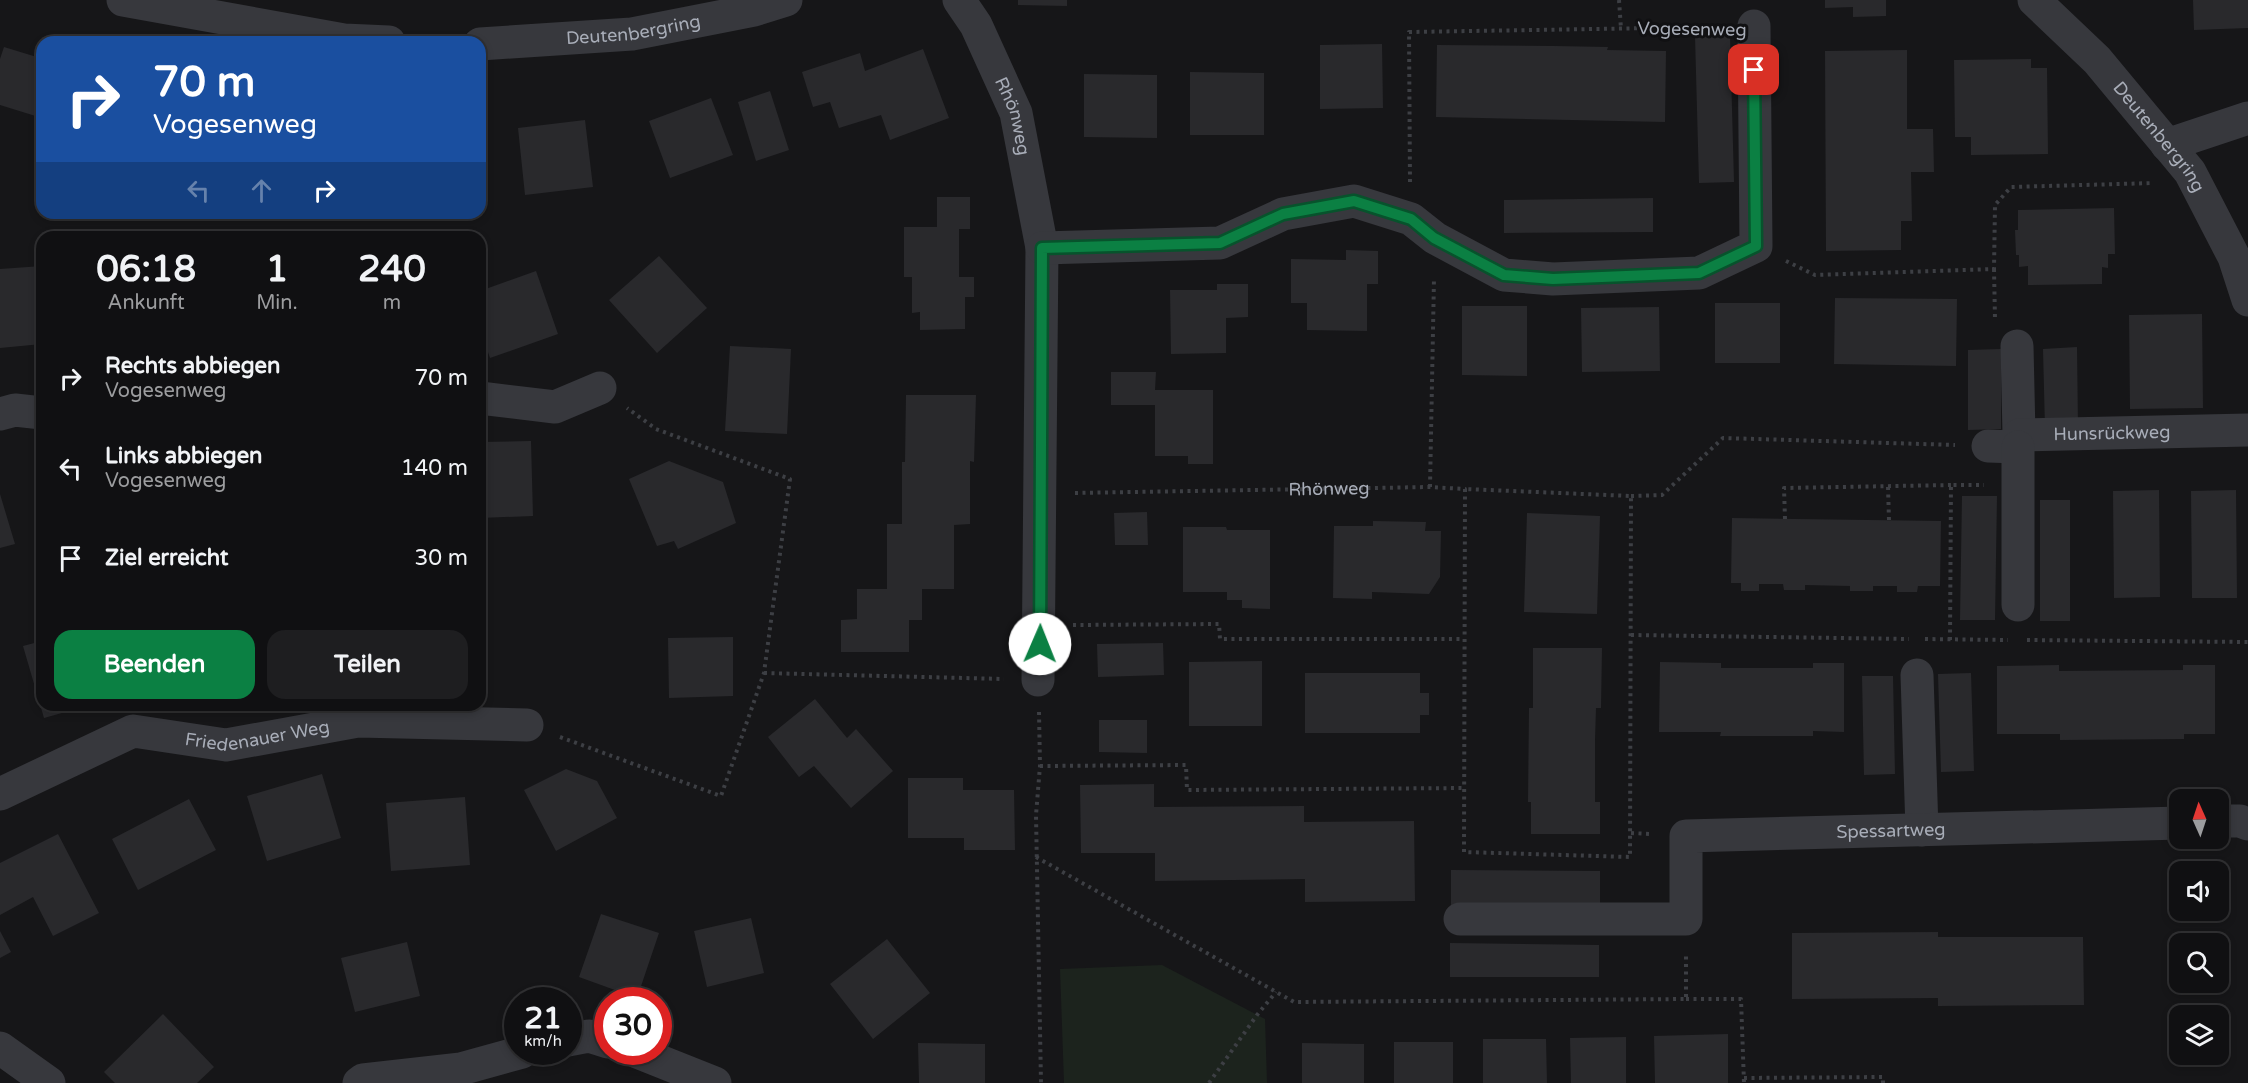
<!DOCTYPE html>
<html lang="de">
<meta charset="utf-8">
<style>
body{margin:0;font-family:"Varela Round",sans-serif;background:#1e1e20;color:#f1f3f6;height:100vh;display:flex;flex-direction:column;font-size:22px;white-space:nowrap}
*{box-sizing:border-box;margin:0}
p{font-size:20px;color:#9c9d9f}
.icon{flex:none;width:33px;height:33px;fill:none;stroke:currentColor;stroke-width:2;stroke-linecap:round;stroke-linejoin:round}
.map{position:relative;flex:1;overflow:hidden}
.details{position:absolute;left:36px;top:231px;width:450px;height:480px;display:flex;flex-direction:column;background:#101012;border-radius:18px;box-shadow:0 3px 9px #0003,0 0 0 2px #303032}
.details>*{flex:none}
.banner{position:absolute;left:36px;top:36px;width:450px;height:183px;border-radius:18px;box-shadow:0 3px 9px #0003,0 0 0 2px #303032;background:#1a4fa0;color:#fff;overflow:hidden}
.needle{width:39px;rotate:357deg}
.tools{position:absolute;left:2169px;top:789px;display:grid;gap:12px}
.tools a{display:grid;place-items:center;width:60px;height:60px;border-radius:12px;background:#101012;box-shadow:0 3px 9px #0003,0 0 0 2px #303032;font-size:30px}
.speed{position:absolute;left:504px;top:987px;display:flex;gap:12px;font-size:30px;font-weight:700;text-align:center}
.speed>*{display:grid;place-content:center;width:78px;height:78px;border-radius:50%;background:#101012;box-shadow:0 3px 9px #0003,0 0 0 2px #303032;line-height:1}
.speed small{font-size:15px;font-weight:400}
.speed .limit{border:9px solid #d22;background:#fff;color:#111}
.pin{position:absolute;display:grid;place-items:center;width:51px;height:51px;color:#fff;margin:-26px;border-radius:12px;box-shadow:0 3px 9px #0006}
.me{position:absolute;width:66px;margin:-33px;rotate:1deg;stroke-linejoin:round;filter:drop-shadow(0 0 4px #0008)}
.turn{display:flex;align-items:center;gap:21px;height:126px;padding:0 18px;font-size:27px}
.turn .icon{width:78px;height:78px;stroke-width:2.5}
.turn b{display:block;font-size:42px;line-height:51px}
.lanes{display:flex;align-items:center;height:57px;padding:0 18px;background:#0003;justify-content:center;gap:30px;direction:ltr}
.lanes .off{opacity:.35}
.eta{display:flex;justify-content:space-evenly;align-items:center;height:102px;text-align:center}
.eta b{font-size:36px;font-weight:700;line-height:42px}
.action{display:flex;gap:12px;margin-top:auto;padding:12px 18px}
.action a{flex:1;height:69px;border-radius:18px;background:#0b8043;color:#fff;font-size:24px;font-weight:700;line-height:69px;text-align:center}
.action a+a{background:#1e1e20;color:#f1f3f6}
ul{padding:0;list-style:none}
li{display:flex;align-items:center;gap:18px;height:90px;padding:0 18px}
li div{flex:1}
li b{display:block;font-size:22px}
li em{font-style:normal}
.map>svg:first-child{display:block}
</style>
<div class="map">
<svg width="2248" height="1083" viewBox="0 0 2248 1083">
<rect width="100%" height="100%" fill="#161618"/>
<!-- green -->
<path fill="#1c231d" d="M1162 965 1265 1019 1267 1083H1064L1060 969Z"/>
<!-- building -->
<path fill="#29292c" d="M1018 0H1067V6L1018 5Z
M1825 0H1886V16L1853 17V7L1825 8Z
M2193 0H2248V28L2194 30Z
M1730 35 1734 182 1699 183 1695 36Z
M1382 44 1383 108 1320 109V45Z
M1437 45 1554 46 1608 47 1607 50 1666 51 1665 122 1436 117Z
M4 47 40 58 39 63 42 64V118L0 105V59Z
M923 49 949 118 890 140 881 115 839 128 830 102 813 107 802 72 860 53 865 71Z
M1907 50V129H1933L1934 172H1911L1912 221H1901V250L1826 251 1825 51Z
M2031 59V68H2047L2048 154 1971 155V137H1955L1954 60Z
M1190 72 1264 73V135H1190Z
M1084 74 1157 75V138L1084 137Z
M770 91 789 150 756 161 738 102Z
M711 98 733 155 670 178 649 121Z
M585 120 593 187 525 195 518 128Z
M937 197H970V229H959V277H974V297H965V329L920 330V312L912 313V277H904V227H937Z
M1653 198V232L1504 233V200Z
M2114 208 2115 254H2108V268L2102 267V284L2028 285V266L2019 267V255H2016L2015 230H2018V210Z
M1346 250 1378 251V284H1367V331L1307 330V303H1291V259L1346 260Z
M659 256 707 308 657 353 609 300Z
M42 266V344L0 348V269Z
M536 271 558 334 490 358 480 328V291Z
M1217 284H1248V317L1226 318V353L1171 354 1170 290H1217Z
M1835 298 1957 299 1956 366 1834 364Z
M1715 303H1780V363H1715Z
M1462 306H1527V376L1462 375Z
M1659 307 1660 371 1582 372 1581 308Z
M2202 314 2203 408 2130 409 2129 315Z
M730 346 791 349 787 434 725 431Z
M2077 347 2078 428 2045 429 2043 349Z
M2001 349V429L1968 430V350Z
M1111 372H1156L1155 390H1213V464H1188V456H1155V405H1111Z
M906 395H976L974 462 970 461V524L954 525V589H922V620H909V652H841V620L857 619V589H887V524H902V462H905Z
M531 441 533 516 480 518V442Z
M669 461 723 482 736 523 678 549 674 541 657 546 629 479Z
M2159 490 2160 597 2114 598 2113 491Z
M2236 490 2237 598H2192L2191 491Z
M0 494 15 544 0 548Z
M1962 496H1997L1995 620H1960Z
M2040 500H2070V621H2040Z
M1147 512 1148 545H1115L1114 513Z
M1527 513 1600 516 1597 614 1524 612Z
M1732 518 1941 521 1940 586H1918L1917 592H1897V586H1873V591H1850V586L1805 585V590H1784L1783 584H1759V591H1741V583H1731Z
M1373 521 1426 522 1425 531H1441L1440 577 1429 594 1372 592V599L1333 598 1334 526H1373Z
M1183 527H1226L1227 530H1270V609L1242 608V600H1227V592H1183Z
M733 637V696L669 698 668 638Z
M42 641V705L87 706 44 718 23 646Z
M1163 643 1164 675 1098 677 1097 644Z
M1533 648H1602L1601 708H1596L1595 740V802H1600V834H1531V802H1528L1529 708H1533Z
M1262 661V726H1189V662Z
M1660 662 1721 663V668H1813V663H1844V732L1813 731V736H1720L1721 732H1659Z
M2059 665V671L2183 670V665H2215V734H2184V739L2060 740V734H1997V666Z
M1305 673H1420V693H1429V715H1420V733H1305Z
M1971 673 1974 771 1941 772 1938 674Z
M1862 676H1893L1895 774 1864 775Z
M815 699 847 738 856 729 893 771 851 808 814 766 799 777 768 737Z
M1099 720H1147V753L1099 752Z
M566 769 597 781 617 818 556 851 524 790Z
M322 774 341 838 267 861 247 796Z
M908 778H963V790H1014L1015 850H964V838H908Z
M1154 784V807L1304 806V822L1414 821 1415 901 1305 902V879L1155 881V853H1081L1080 785Z
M465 797 470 865 391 871 386 803Z
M189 799 216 850 138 890 112 839Z
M58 834 99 913 53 936 33 897 0 915V863Z
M1451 870 1600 871V906L1451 905Z
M601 914 659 933 637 998 579 977Z
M751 918 764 973 707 987 694 931Z
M0 931 11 952 0 958Z
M1938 932V937H2083L2084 1005 1938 1006V998L1792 999V933Z
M887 939 930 993 873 1039 830 984Z
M407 942 420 996 355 1012 341 958Z
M1450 943 1599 945V977H1450Z
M163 1014 214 1067 197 1083H115L104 1072Z
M1728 1034V1083H1655L1654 1036Z
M1626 1037V1083H1571L1570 1038Z
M1483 1039H1546L1547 1083H1483Z
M1394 1042H1453V1083H1394Z
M918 1043 985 1044V1083H919Z
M1302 1043 1364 1044V1083H1302Z"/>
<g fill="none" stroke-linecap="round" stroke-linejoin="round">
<!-- path -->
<g stroke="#3d3f44" stroke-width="4" stroke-dasharray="3 4.5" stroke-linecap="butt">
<path d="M1619 0 1621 29"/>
<path d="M1410 182 1409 32 1719 27"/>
<path d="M1786 261 1815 275 1994 269 1995 205 2011 187 2154 183"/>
<path d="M1994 269 1995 319"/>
<path d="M1430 487 1434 278"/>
<path d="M1888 487 1889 520"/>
<path id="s1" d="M1075 493 1430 487 1465 489 1464 852 1630 857 1631 496 1465 489"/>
<path d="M1631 496 1662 495 1723 438 1955 445"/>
<path d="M1785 519 1784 488 1951 485"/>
<path d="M1073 625 1219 624 1220 639H1463"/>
<path d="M1631 635 1909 639"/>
<path d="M1925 639 2008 640"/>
<path d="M1950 640 1951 485H1984"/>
<path d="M2027 640 2248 642"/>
<path d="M764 673 1004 679"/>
<path d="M1039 712 1040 766 1036 815 1041 1083"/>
<path d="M560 737 721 796 764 673 790 479 656 429 627 408"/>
<path d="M1040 766 1186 765 1187 790 1465 788"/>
<path d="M1631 833 1651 834"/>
<path d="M1036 857 1294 1002 1686 999V953"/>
<path d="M1686 999H1741L1744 1083"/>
<path d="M1744 1078 1883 1077V1083"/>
<path d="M1209 1083 1257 1015 1276 992"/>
</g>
<!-- minor -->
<g stroke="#37383d" stroke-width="33">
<path d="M123 0 344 40 389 42"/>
<path id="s2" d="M959 0 976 25 1016 113 1042 248 1038 680"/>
<path id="s3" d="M2034 0 2097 60 2190 172 2234 257 2248 300"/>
<path id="s4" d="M480 44 632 34 754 10 786 0"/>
<path d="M2167 145 2248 118"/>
<path d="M1042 248 1220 243 1283 214 1354 201 1411 219 1435 238 1504 275 1553 279 1699 273 1756 246 1754 26"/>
<path d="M2017 346 2019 435"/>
<path d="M480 398 555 407 600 388"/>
<path d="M0 414 15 410 42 413"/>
<path id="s5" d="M1988 446 2018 447 2019 435 2248 430"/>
<path d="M2018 605V447"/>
<path d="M1917 675 1922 830"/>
<path id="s6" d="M0 794 133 731 226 745 358 721 527 725"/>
<path d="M2218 821H2240L2248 824"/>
<path id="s7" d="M1460 919H1686V836L2180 823"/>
<path d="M568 1040 589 1036 608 1042"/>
<path d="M0 1048 49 1083"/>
<path d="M637 1052 715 1083"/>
<path d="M359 1083 363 1080 461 1069 522 1052"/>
</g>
</g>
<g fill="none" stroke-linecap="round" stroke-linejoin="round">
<defs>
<path id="route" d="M1040 644 1042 248 1220 243 1283 214 1354 201 1411 219 1434 238 1504 275 1553 279 1699 273 1756 246 1754 70"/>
</defs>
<!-- route casing -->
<use href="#route" stroke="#07532c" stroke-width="15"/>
<!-- route -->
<use href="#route" stroke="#0b8043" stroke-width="10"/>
</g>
<g text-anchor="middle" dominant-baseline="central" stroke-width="6" stroke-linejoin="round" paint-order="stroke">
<!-- street labels -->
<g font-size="18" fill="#a8adb8" stroke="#111113">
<text stroke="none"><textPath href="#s4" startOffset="154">Deutenbergring</textPath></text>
<text transform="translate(1692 29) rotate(1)">Vogesenweg</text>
<text stroke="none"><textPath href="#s2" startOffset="129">Rhönweg</textPath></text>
<text stroke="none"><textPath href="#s3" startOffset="186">Deutenbergring</textPath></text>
<text stroke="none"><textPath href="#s5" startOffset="135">Hunsrückweg</textPath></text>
<text stroke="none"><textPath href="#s1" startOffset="254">Rhönweg</textPath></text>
<text stroke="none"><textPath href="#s6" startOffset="273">Friedenauer Weg</textPath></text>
<text stroke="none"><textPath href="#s7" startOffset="514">Spessartweg</textPath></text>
</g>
</g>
</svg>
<div class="tools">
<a><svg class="needle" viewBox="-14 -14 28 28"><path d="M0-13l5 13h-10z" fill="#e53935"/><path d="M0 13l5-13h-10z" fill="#9c9d9f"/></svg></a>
<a><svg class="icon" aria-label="sound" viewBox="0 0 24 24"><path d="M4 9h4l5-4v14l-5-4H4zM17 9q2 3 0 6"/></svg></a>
<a><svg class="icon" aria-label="search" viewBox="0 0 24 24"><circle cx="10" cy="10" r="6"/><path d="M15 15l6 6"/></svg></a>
<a><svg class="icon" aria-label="layers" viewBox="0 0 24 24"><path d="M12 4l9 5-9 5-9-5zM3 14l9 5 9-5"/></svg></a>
</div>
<div class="speed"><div>21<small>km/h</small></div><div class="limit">30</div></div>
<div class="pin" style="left:1754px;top:70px;background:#d93025"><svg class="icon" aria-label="arrive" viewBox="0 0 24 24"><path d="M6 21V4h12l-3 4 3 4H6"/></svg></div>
<svg class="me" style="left:1040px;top:644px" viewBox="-20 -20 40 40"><circle r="19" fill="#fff"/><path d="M0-13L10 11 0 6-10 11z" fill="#0b8043"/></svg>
<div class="banner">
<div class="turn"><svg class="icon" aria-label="right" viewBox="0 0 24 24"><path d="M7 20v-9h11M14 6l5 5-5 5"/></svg><div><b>70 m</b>Vogesenweg</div></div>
<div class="lanes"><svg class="icon off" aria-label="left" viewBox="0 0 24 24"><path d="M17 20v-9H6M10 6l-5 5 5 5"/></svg><svg class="icon off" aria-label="ahead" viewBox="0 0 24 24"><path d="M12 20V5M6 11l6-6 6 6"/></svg><svg class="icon" aria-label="right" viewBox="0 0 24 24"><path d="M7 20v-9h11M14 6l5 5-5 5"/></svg></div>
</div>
<section class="details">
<div class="eta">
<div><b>06:18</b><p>Ankunft</p></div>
<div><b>1</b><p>Min.</p></div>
<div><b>240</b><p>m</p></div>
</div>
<ul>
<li><svg class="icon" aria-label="right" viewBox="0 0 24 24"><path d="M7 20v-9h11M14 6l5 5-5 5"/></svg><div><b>Rechts abbiegen</b><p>Vogesenweg</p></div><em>70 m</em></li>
<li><svg class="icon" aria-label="left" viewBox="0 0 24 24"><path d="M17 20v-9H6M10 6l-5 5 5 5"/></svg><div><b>Links abbiegen</b><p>Vogesenweg</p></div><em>140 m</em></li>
<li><svg class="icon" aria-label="arrive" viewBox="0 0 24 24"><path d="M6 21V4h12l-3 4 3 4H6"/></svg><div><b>Ziel erreicht</b></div><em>30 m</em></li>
</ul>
<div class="action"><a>Beenden</a><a>Teilen</a></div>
</section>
</div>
